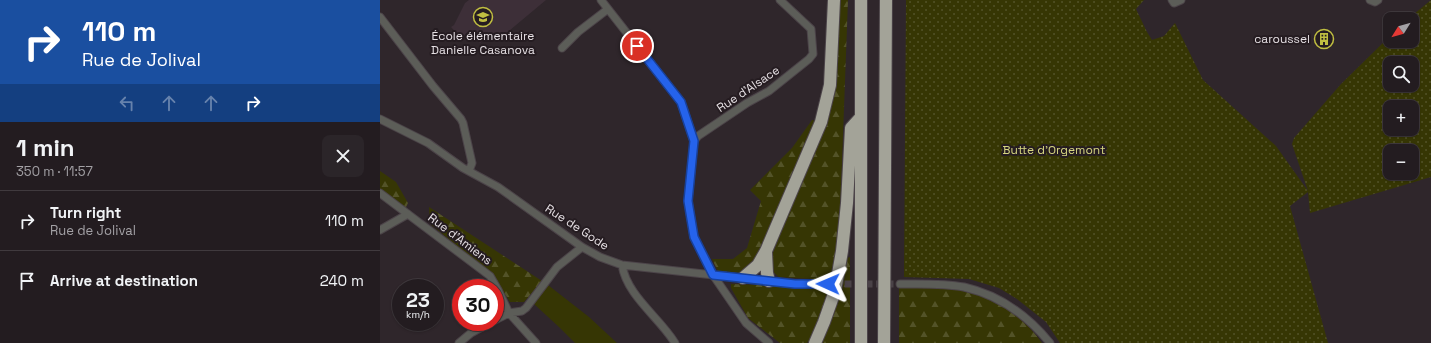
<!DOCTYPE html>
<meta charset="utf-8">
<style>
body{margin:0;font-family:"Space Grotesk",sans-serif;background:#2b2529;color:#f1f3f6;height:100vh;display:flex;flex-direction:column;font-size:15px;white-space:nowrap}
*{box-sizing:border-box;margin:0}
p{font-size:13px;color:#a3a1a5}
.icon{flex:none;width:22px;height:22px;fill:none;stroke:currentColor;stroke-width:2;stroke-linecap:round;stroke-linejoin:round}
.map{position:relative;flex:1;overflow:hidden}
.panel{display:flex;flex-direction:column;background:#231c20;width:380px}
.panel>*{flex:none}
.banner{background:#1a4fa0;color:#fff;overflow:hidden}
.needle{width:26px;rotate:233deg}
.buttons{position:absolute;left:1003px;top:12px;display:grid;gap:8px}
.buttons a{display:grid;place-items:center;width:36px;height:36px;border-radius:8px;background:#231c20;box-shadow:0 1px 3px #0004,0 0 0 1px #403a3e;font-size:20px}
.speed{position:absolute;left:12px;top:279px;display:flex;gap:8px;font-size:20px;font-weight:700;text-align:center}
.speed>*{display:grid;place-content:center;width:52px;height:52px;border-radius:50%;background:#231c20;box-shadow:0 1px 3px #0004,0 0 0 1px #403a3e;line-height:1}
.speed small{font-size:10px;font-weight:400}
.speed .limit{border:6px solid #d22;background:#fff;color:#111}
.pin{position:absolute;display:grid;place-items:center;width:34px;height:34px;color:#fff;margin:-17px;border:2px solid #fff;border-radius:50%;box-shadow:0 1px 4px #0007}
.me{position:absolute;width:44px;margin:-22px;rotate:271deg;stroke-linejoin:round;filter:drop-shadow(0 0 3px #0008)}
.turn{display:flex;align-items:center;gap:14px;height:84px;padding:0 16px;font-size:18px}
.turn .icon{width:52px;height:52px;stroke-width:2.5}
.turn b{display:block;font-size:28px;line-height:34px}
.lanes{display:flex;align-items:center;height:38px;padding:0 16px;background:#0003;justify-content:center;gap:20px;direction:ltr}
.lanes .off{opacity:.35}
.round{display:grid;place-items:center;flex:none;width:42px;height:42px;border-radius:8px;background:#2b2529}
.summary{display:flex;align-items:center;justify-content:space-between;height:68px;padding:0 16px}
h1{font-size:24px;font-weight:800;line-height:30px}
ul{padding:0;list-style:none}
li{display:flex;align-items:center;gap:12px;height:60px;padding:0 16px;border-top:1px solid #403a3e}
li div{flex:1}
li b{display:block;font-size:15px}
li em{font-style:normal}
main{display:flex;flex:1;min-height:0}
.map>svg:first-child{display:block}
</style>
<main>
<section class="panel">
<div class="banner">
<div class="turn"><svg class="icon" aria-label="right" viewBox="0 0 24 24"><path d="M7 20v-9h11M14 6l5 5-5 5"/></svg><div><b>110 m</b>Rue de Jolival</div></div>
<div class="lanes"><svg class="icon off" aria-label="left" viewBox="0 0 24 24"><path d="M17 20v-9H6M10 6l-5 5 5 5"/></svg><svg class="icon off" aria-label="ahead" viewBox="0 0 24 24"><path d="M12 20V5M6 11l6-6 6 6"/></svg><svg class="icon off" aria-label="ahead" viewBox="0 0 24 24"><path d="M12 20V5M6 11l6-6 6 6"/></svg><svg class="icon" aria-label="right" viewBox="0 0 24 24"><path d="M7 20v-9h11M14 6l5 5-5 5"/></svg></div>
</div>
<div class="summary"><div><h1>1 min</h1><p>350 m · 11:57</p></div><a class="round"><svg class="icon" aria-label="close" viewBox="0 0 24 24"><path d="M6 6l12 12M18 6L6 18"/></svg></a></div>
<ul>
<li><svg class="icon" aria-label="right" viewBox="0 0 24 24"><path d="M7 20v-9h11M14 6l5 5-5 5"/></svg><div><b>Turn right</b><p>Rue de Jolival</p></div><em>110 m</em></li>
<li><svg class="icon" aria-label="arrive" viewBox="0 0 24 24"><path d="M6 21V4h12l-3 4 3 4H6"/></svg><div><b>Arrive at destination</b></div><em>240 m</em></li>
</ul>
</section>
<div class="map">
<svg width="1051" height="343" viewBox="0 0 1051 343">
<defs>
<pattern id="forest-firs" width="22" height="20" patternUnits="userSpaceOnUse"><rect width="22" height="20" fill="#363604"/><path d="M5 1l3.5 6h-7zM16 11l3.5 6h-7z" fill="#535328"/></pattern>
<pattern id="park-dots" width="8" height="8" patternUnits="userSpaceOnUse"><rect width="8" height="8" fill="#363604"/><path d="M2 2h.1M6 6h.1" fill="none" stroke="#535328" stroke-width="1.8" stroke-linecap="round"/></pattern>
</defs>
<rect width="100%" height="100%" fill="#2f262b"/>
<!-- built -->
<path fill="#3d2f38" d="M89 0H166L118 40 111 32 108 35 109 36 100 43 89 31 81 38 71 27 74 25 85 3Z"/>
<!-- forest -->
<path fill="url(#forest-firs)" d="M459 0H468L460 216 458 241 451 280 399 277 392 271V255L445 123Z
M432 120 437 121 376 261 363 273 338 271 332 259H353L367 248 381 201 370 190 412 148Z
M0 171 16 182 28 203 25 209 0 191Z
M49 207 162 281 144 302H130L112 274 50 224Z
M470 257V343H441C456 317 461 286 467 258Z
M351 284 450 288 434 333 427 343H400L368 318 351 288Z
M519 288C535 288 553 287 569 288 606 292 641 313 662 343H519Z"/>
<!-- park -->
<path fill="url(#park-dots)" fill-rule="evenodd" d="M526 0H764L756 9 767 32 772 40 784 36 795 23 823 80 896 146 928 191 912 144 914 138 961 84 1010 36V41H1032V19H1028L1051 0V177L930 213 928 192 910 206 948 343H680L666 322 637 299 619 288 589 279 524 277ZM1010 63H1032V85H1010ZM1010 107H1032V129H1010ZM1010 151H1032V173H1010Z"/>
<!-- garden -->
<path fill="#363604" d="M168 285 209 317 237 343H195L179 327 154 304Z"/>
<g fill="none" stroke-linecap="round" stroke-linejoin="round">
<!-- minor-tunnel -->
<path stroke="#4a4247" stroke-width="7" stroke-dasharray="7 3.5" stroke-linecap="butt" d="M454 284H520"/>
<defs>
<path id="minor" d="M221 0 301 102 314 141 308 201 314 237 333 275 366 323 389 343
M792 0 794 3 801 0
M990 0 995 2 998 0
M0 17 53 86 81 119 83 123 92 163 89 171
M182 48 198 32 228 9
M0 119 48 143 83 168 118 187 202 247 220 257 242 265 415 284 448 285
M314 141 318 136 367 103 389 91 429 59 433 54 431 29 400 0
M0 193 110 276 118 290 129 313 156 343
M0 230 28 214
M242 265C247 296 279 317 295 343
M520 284C541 284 563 283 584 287 619 295 648 316 670 343
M115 320 129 313 142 311 146 308 177 267 202 247
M79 343 91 333 111 322"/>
<path id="motorway" d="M386 252 387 273 389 281
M363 278 378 265 386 251 441 122 450 85 454 0
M435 343 444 322 455 291 462 251 467 203 471 128 481 117
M481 343V0
M504 343 506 0"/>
</defs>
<!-- minor casing -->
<use href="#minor" stroke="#4c4449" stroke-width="9"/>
<!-- motorway casing -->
<use href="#motorway" stroke="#4c4449" stroke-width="14"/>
<!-- minor -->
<use href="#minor" stroke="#5c5d58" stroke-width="7"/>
<!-- motorway -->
<use href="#motorway" stroke="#a3a398" stroke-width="12"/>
</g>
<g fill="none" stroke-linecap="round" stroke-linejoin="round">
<defs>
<path id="route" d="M257 46 301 102 314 141 308 201 314 237 333 275 415 284H448"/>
</defs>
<!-- route casing -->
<use href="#route" stroke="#184099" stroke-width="10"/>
<!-- route -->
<use href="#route" stroke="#2563eb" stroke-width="7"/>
</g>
<!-- icons -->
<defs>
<symbol id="school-ring" viewBox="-11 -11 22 22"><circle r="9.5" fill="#251c21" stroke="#c0be41" stroke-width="1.5"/><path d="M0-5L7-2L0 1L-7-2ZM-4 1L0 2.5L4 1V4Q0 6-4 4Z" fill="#c0be41"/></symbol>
<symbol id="building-ring" viewBox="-11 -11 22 22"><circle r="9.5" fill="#251c21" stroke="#c0be41" stroke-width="1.5"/><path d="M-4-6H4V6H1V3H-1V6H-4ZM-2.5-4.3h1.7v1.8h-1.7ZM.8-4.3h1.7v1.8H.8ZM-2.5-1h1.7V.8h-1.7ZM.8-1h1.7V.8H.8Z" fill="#c0be41"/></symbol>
</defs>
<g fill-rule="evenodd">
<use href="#school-ring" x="92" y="6" width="22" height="22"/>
<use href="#building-ring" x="933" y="28" width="22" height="22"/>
</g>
<g text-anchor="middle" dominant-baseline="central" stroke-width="4" stroke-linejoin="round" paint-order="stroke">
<!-- poi labels -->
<g font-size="12" fill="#e6e0e4" stroke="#251c21">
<text x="103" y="36">École élémentaire<tspan x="103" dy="14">Danielle Casanova</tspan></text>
<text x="930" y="39" text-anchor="end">caroussel</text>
</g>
<!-- street labels -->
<g font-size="12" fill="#e6e0e4" stroke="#251c21">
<text transform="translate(368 89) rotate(-34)">Rue d'Alsace</text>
<text transform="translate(197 227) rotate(33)">Rue de Gode</text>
<text transform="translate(80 239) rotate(37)">Rue d'Amiens</text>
</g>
<!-- park labels -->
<g font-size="12" fill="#d5d581" stroke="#251c21">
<text x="674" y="150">Butte d'Orgemont</text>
</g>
</g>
</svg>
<div class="buttons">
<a><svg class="needle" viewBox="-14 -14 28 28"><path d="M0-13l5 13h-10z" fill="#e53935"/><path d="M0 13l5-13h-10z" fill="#a3a1a5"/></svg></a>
<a><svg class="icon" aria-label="search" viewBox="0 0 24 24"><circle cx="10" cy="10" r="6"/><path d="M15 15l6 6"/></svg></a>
<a>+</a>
<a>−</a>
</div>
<div class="speed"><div>23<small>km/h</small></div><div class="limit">30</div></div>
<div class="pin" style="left:257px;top:46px;background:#d93025"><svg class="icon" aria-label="arrive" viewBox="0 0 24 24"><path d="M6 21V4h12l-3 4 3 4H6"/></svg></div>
<svg class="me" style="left:448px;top:284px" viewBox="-20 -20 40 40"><path d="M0-17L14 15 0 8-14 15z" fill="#2563eb" stroke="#fff" stroke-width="4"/></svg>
</div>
</main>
